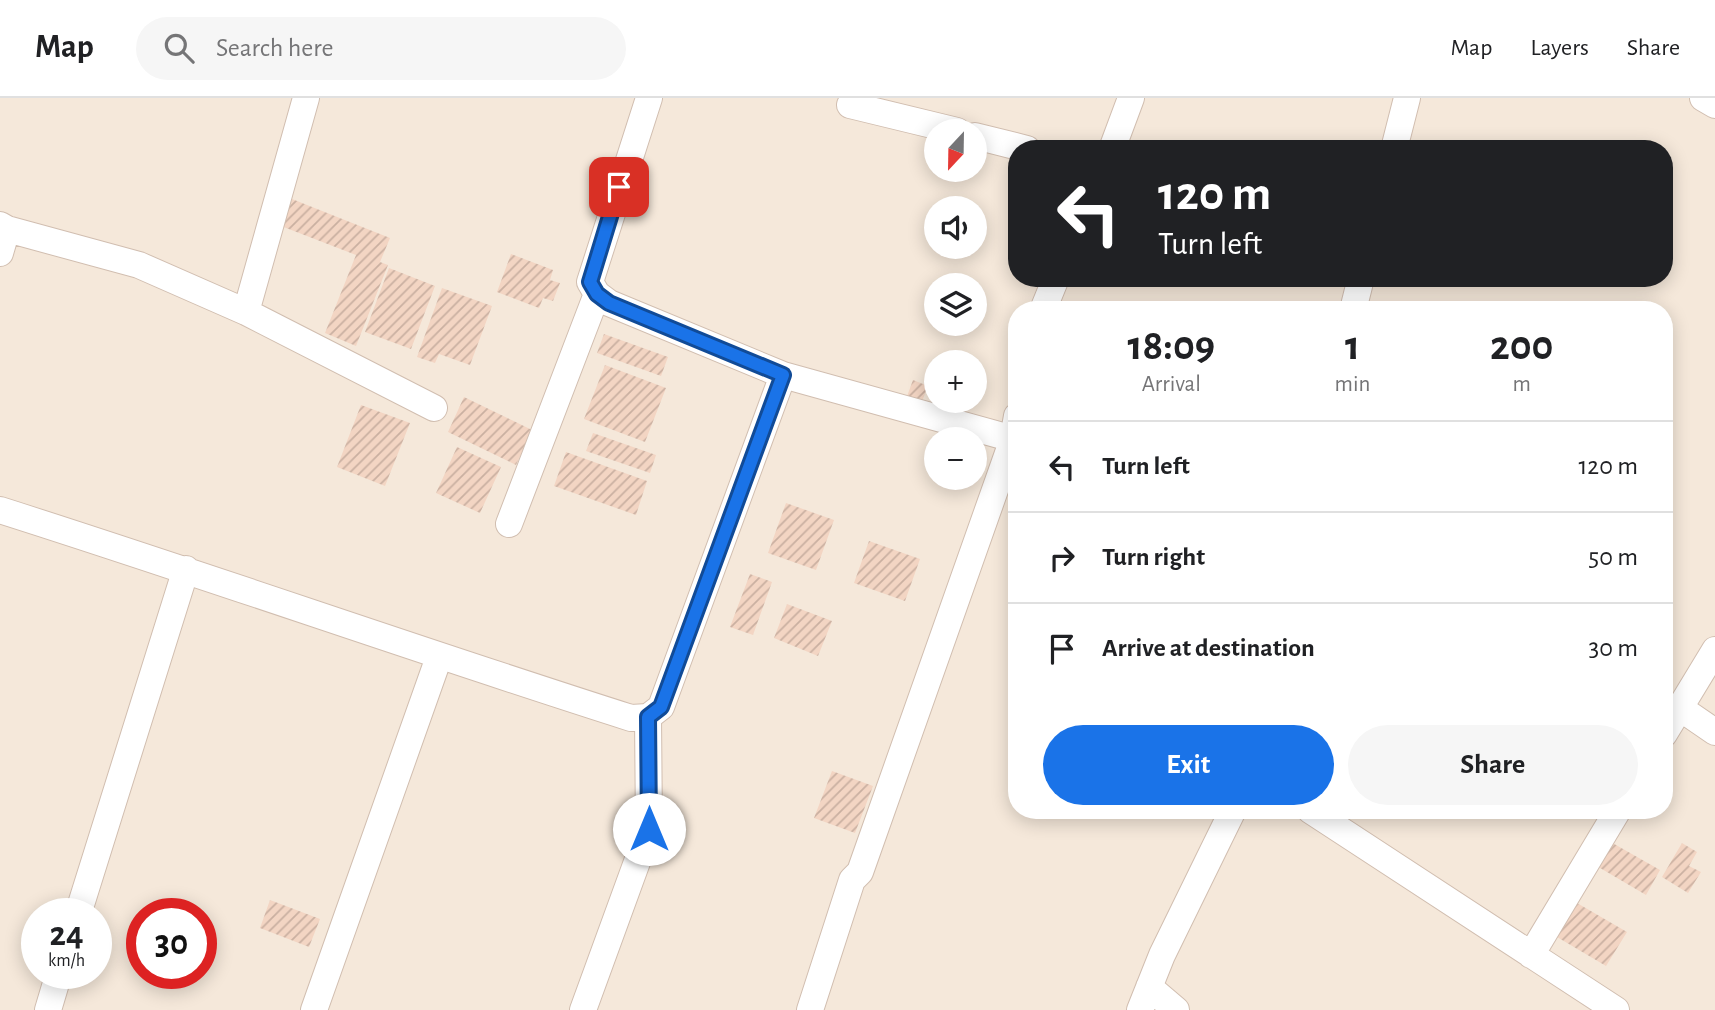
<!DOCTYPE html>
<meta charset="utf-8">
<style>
body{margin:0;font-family:"Alegreya Sans",sans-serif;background:#f6f6f6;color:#202124;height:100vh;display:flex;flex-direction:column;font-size:26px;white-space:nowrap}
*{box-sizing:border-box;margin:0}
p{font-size:23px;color:#757577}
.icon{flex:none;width:38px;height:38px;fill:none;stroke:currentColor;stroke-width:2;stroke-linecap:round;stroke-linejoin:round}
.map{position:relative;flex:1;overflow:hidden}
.details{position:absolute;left:1008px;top:203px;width:665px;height:518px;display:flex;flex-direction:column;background:#fff;border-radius:28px;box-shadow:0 4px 18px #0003}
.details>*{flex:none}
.top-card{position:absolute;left:1008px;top:42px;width:665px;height:147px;border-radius:28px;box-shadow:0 4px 18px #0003;background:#202124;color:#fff;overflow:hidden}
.needle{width:46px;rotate:202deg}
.tools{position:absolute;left:924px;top:21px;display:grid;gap:14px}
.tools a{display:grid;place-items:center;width:63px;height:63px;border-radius:50%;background:#fff;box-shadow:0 4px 18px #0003;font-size:35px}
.speed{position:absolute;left:21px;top:800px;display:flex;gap:14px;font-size:35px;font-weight:700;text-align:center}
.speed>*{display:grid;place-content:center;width:91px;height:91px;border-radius:50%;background:#fff;box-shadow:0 4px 18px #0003;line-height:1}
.speed small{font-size:18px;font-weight:400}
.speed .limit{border:10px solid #d22;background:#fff;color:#111}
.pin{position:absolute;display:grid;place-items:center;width:60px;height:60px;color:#fff;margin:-30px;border-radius:14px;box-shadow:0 4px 10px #0006}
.me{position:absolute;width:77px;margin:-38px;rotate:0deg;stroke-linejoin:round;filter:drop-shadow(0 0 5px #0008)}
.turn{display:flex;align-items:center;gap:24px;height:147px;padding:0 35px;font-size:32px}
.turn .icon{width:91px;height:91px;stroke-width:2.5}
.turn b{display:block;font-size:49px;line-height:60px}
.eta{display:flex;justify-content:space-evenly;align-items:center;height:119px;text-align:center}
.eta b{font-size:42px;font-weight:700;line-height:49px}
.primary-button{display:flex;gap:14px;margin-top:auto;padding:14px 35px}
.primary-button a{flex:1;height:80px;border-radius:42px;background:#1a73e8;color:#fff;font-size:28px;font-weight:700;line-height:80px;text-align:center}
.primary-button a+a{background:#f6f6f6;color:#202124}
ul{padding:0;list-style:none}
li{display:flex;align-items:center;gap:21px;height:91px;padding:0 35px;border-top:2px solid #e0e0e0}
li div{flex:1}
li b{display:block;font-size:26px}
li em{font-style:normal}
header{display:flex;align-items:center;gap:42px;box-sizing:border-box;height:98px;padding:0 35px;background:#fff;border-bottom:2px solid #e0e0e0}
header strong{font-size:33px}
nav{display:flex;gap:38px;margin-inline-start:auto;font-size:24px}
.search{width:490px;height:63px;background:#f6f6f6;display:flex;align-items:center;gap:18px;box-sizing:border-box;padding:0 24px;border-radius:38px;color:#757577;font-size:26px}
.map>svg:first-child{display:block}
</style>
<header>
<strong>Map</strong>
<div class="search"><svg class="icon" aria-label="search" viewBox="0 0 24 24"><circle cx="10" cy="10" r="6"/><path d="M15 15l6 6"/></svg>Search here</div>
<nav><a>Map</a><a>Layers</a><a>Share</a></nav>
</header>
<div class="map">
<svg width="1715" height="912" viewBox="0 0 1715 912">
<defs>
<pattern id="building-hatch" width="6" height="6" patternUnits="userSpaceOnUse" patternTransform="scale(1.75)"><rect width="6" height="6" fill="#f3d5c3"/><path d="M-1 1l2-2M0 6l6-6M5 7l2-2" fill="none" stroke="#cab0a1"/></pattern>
</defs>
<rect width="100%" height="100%" fill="#fdf6ec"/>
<!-- residential -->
<path fill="#f5e8da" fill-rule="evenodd" d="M0 0H1715V912H0ZM936 33H975V72H936ZM1017 51H1664V180H1017ZM936 110H975V149H936ZM936 187H975V226H936ZM1017 212H1664V712H1017ZM936 264H975V303H936ZM936 341H975V380H936ZM37 816H96V875H37ZM142 816H201V875H142Z"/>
<!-- building -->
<path fill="url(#building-hatch)" d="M292 101 390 140 380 164 388 167 356 248 325 235 356 157 281 128Z
M511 156 553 172 550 182 560 185 553 203 543 200 539 210 497 194Z
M389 170 435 188 411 251 365 234Z
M442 190 492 208 470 267 439 256 435 265 417 259Z
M604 236 668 259 661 278 597 255Z
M605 267 666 290 645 344 584 321Z
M913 282 928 288 921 306 906 301Z
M464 299 532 332 516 367 448 334Z
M361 307 410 325 385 388 337 369Z
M593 335 656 357 650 375 586 353Z
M457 349 501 369 480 415 436 395Z
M566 354 647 383 636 417 554 388Z
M786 405 834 422 816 472 768 455Z
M869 443 920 461 905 503 854 485Z
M750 476 772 484 753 537 730 529Z
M787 506 832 523 818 558 774 540Z
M832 673 873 688 855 735 814 720Z
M1609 743 1660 772 1646 797 1595 767Z
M1682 745 1697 754 1689 768 1701 774 1688 795 1662 779Z
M270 802 320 821 309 849 260 830Z
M1577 805 1627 834 1606 868 1557 839Z"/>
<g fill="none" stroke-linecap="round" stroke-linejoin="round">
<defs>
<path id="minor" d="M649 0 590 184 597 196 609 205 783 277 1017 342
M1703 0 1715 7
M850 7 957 33
M975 38 1027 51
M1112 51 1131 0
M1394 51 1407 0
M0 127 7 131 139 167 246 214 434 310
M0 155 7 131
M1043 212 1056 180
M1353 212 1361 180
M246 214 306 0
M0 412C211 479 420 553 631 620L648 619 661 609 783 277
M509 426 597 196
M1680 610 1715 634
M1664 636 1715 552
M1310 712 1616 912
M78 816 186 471
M1531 857 1618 712
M1149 889 1176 912
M48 912 59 875
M314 912 439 559
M583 912 649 731 648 619
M810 912 852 782 860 774 1013 341 1017 318
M1140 912 1162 857 1233 712"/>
</defs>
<!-- minor casing -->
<use href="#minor" stroke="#d1beb0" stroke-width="28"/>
<!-- minor -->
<use href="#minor" stroke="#fff" stroke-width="26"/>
</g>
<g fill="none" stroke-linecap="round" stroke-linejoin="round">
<defs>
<path id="route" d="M619 89 590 184 597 196 609 205 783 277 661 609 648 619 649 731"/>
</defs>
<!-- route casing -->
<use href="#route" stroke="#114b97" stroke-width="18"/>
<!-- route -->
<use href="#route" stroke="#1a73e8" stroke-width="12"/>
</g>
</svg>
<div class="tools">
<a><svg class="needle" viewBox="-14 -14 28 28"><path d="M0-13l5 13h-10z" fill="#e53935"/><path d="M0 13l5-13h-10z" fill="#757577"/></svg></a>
<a><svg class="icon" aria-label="sound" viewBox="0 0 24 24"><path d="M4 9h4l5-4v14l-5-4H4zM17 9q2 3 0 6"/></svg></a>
<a><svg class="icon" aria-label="layers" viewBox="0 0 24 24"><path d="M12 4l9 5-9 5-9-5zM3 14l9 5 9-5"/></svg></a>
<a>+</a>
<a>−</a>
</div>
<div class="speed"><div>24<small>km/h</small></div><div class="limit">30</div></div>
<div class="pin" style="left:619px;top:89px;background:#d93025"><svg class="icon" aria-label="arrive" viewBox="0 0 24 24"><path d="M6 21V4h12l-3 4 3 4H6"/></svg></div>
<svg class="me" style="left:649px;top:731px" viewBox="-20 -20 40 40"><circle r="19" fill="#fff"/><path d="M0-13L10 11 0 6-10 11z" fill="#1a73e8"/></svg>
<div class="top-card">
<div class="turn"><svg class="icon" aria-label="left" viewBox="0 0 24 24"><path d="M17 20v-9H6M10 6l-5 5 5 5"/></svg><div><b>120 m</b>Turn left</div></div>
</div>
<section class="details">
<div class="eta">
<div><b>18:09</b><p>Arrival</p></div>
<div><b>1</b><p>min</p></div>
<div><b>200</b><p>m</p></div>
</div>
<ul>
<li><svg class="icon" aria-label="left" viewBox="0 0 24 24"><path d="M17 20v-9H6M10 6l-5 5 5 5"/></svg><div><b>Turn left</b></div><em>120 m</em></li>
<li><svg class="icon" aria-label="right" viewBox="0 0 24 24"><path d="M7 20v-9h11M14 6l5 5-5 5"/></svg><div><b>Turn right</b></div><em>50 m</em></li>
<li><svg class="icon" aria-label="arrive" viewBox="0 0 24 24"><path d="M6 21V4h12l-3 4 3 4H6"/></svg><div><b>Arrive at destination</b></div><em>30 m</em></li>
</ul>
<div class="primary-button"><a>Exit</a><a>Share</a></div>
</section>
</div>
